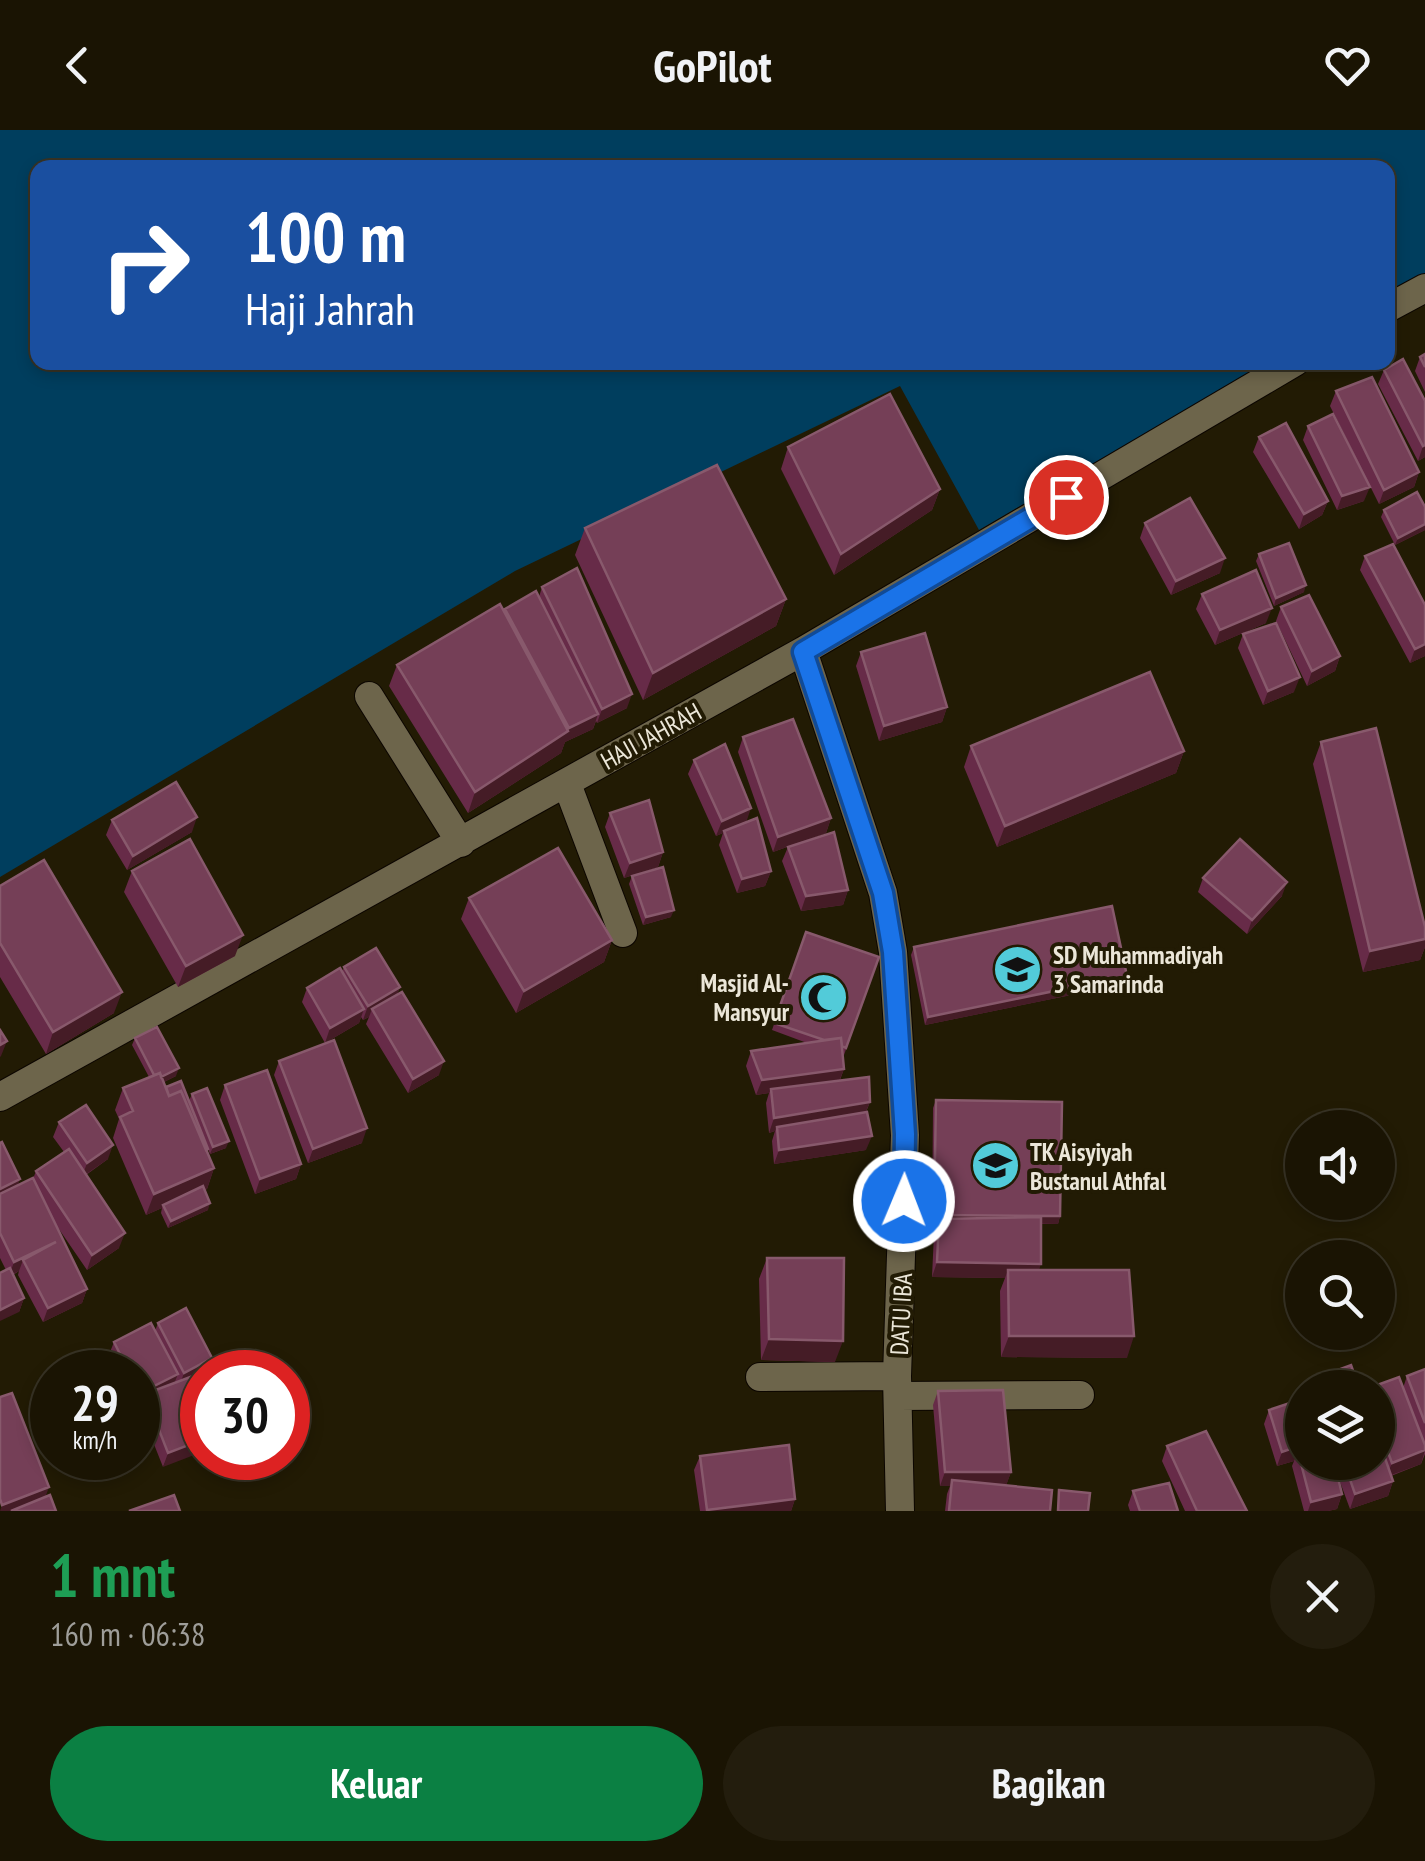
<!DOCTYPE html>
<html lang="id">
<meta charset="utf-8">
<style>
body{margin:0;font-family:"PT Sans Narrow",sans-serif;background:#231d0d;color:#f1f3f6;height:100vh;display:flex;flex-direction:column;font-size:38px;white-space:nowrap}
*{box-sizing:border-box;margin:0}
p{font-size:32px;color:#9f9e9a}
.icon{flex:none;width:55px;height:55px;fill:none;stroke:currentColor;stroke-width:2;stroke-linecap:round;stroke-linejoin:round}
.map{position:relative;height:1381px;overflow:hidden}
.details{display:flex;flex-direction:column;background:#1a1403;flex:1}
.details>*{flex:none}
.banner{position:absolute;left:30px;top:30px;width:1365px;height:210px;border-radius:20px;box-shadow:0 5px 15px #0003,0 0 0 2px #383325;background:#1a4fa0;color:#fff;overflow:hidden}
.buttons{position:absolute;left:1285px;top:980px;display:grid;gap:20px}
.buttons a{display:grid;place-items:center;width:110px;height:110px;border-radius:50%;background:#1a1403;box-shadow:0 5px 15px #0003,0 0 0 2px #383325;font-size:50px}
.speed{position:absolute;left:30px;top:1220px;display:flex;gap:20px;font-size:50px;font-weight:700;text-align:center}
.speed>*{display:grid;place-content:center;width:130px;height:130px;border-radius:50%;background:#1a1403;box-shadow:0 5px 15px #0003,0 0 0 2px #383325;line-height:1}
.speed small{font-size:25px;font-weight:400}
.speed .limit{border:15px solid #d22;background:#fff;color:#111}
.pin{position:absolute;display:grid;place-items:center;width:85px;height:85px;color:#fff;margin:-42px;border:5px solid #fff;border-radius:50%;box-shadow:0 2px 10px #0007}
.me{position:absolute;width:110px;margin:-55px;rotate:1deg;stroke-linejoin:round;filter:drop-shadow(0 0 8px #0008)}
.turn{display:flex;align-items:center;gap:35px;height:210px;padding:0 50px;font-size:45px}
.turn .icon{width:130px;height:130px;stroke-width:2.5}
.turn b{display:block;font-size:70px;line-height:85px}
.round{display:grid;place-items:center;flex:none;width:105px;height:105px;border-radius:52px;background:#231d0d}
.overview{display:flex;align-items:center;justify-content:space-between;height:170px;padding:0 50px}
h1{font-size:60px;font-weight:800;line-height:75px;color:#1e9e55}
.cta{display:flex;gap:20px;margin-top:auto;padding:20px 50px}
.cta a{flex:1;height:115px;border-radius:60px;background:#0b8043;color:#fff;font-size:40px;font-weight:800;line-height:115px;text-align:center}
.cta a+a{background:#231d0d;color:#f1f3f6}
header{display:flex;justify-content:space-between;align-items:center;height:130px;padding:0 50px;background:#1a1403;font-size:45px;font-weight:800}
.map>svg:first-child{display:block}
</style>
<header><svg class="icon" aria-label="back" viewBox="0 0 24 24"><path d="M15 5l-7 7 7 7"/></svg>GoPilot<svg class="icon" aria-label="heart" viewBox="0 0 24 24"><path d="M12 20l-8-8c-3-5 5-10 8-4 3-6 11-1 8 4z"/></svg></header>
<div class="map">
<svg width="1425" height="1381" viewBox="0 0 1425 1381">
<rect width="100%" height="100%" fill="#221b04"/>
<!-- water -->
<path fill="#003e5e" d="M0 0H1425V151L1388 168V38H38V232L1266 233 979 400 900 256 515 441 0 747Z"/>
<g fill="none" stroke-linecap="round" stroke-linejoin="round">
<defs>
<path id="minor" d="M1388 178 1425 158
M803 521 883 763 893 822 905 1005 897 1246 900 1381
M369 566 461 713
M567 654 623 803
M0 967 803 521 1295 232
M760 1247 897 1246
M898 1266 1080 1265"/>
</defs>
<!-- minor casing -->
<use href="#minor" stroke="#0c0600" stroke-width="30"/>
<!-- minor -->
<use href="#minor" stroke="#6d654b" stroke-width="28"/>
</g>
<!-- wall -->
<path fill="#672b48" d="M1425 224V262L1415 241 1420 227Z
M1384 240 1425 271V327L1418 331 1378 254Z
M1336 261 1419 342 1414 357 1379 374 1330 276Z
M1308 296 1364 371 1337 380 1303 310Z
M1259 307 1328 371 1322 385 1299 399 1253 322Z
M788 317 940 359 932 380 834 445 781 339Z
M1425 377V400L1395 415 1381 387 1384 380Z
M1145 393 1220 443 1171 465 1140 408Z
M585 398 786 469 776 496 643 570 575 425Z
M1259 424 1304 462 1274 476 1256 431Z
M1365 426 1425 475V526L1410 533 1360 440Z
M542 457 627 578 597 593 596 591 593 599 565 612 561 623 468 683 389 556 397 535 504 482 505 479 539 467Z
M1202 464 1266 493 1215 515 1196 479Z
M1281 477 1340 526 1335 541 1307 556 1276 491Z
M1243 504 1294 562 1263 575 1238 518Z
M861 522 947 577 942 592 879 611 856 536Z
M743 607 831 688 826 703 773 722 738 622Z
M1321 612 1425 797V817L1420 830 1363 842 1313 634Z
M971 616 1184 621 1176 643 997 717 964 637Z
M694 630 746 692 771 741 765 756 737 763 719 715 723 703 716 706 688 644Z
M610 683 663 722 658 737 624 748 605 697Z
M112 690 192 702 127 740 106 705Z
M788 717 848 760 843 775 801 781 782 731Z
M132 741 235 826 178 857 124 762Z
M632 746 671 787 643 795 629 754Z
M1203 748 1282 766 1247 804 1198 762Z
M0 756 114 883 46 924 0 847Z
M469 768 612 810 604 832 516 883 461 789Z
M806 802 879 827 844 925H842L844 939 840 950 870 972 866 982V1020L774 1034 772 1011 775 1001 769 1003 766 973 769 963 756 965 746 936 751 921 807 913 772 900Z
M914 817 1125 854 925 895 911 825Z
M344 837 400 857 397 864 439 945 408 963 366 894 369 887 363 890 361 887 359 893 325 913 302 872 307 858 342 842Z
M135 908 176 946 164 952 166 957 189 971 192 964 226 1018 210 1024 195 986 214 1038 207 1059 205 1060 208 1080 168 1098 161 1083 162 1078 146 1085 113 1008 119 989 115 980 123 958 149 947 132 915Z
M279 931 362 1013 308 1033 274 945Z
M225 955 301 1034 296 1049 255 1064 220 970Z
M936 970 1060 1086 1058 1094H1041L1039 1140 1127 1228 1001 1227 1000 1161 1005 1148 932 1147 934 1104 938 1092H932L933 978Z
M59 992 108 1029 86 1045 119 1118 87 1140 52 1089 87 1159 82 1173 43 1192 18 1145 19 1141 13 1145 24 1168 19 1182 6 1140 0 1128V1013L18 1055 33 1049 36 1041 64 1022 53 1007Z
M767 1128 835 1232 761 1230 759 1149Z
M158 1193 212 1228 163 1337 140 1279 141 1274 138 1276V1242H117L108 1227 114 1212 155 1201Z
M1425 1239V1324L1421 1334 1391 1346 1393 1351 1388 1366 1350 1379 1336 1341 1342 1364 1337 1379 1328 1381H1304L1292 1336 1294 1331 1277 1336 1264 1294 1269 1280 1302 1269V1332H1378V1258H1403L1407 1246Z
M938 1261 1011 1342 1006 1355 1050 1381H945L947 1364 950 1356H940L933 1275Z
M1167 1316 1247 1381H1185L1162 1331Z
M700 1326 795 1369 791 1381H700L694 1340Z
M1133 1361 1178 1381H1130L1128 1375Z"/>
<!-- shaded-wall -->
<path fill="#451c26" d="M1425 315V327L1418 331 1423 316Z
M1419 342 1414 357 1379 374 1384 360Z
M1370 357 1364 371 1337 380 1342 366Z
M940 359 932 380 834 445 841 424Z
M1328 371 1322 385 1299 399 1304 384Z
M1425 394V400L1395 415 1398 408Z
M1225 428 1220 443 1171 465 1176 451Z
M1306 455 1304 462 1274 476 1276 468Z
M786 469 776 496 643 570 653 543Z
M1272 478 1266 493 1215 515 1220 500Z
M1425 514V526L1410 533 1415 519Z
M1340 526 1335 541 1307 556 1312 541Z
M1300 547 1294 562 1263 575 1268 561Z
M632 564 627 578 597 593 602 579Z
M947 577 942 592 879 611 884 596Z
M598 584 593 599 565 612 561 623 468 683 475 662 567 602 569 598Z
M1184 621 1176 643 997 717 1005 696Z
M751 678 746 693 716 706 722 691Z
M197 687 192 702 127 740 133 726Z
M831 688 826 703 773 722 778 707Z
M663 722 658 737 624 748 630 733Z
M771 741 765 756 737 763 742 749Z
M1287 752 1282 766 1247 804 1252 790Z
M848 760 843 775 801 781 806 766Z
M674 780 671 787 643 795 646 787Z
M243 805 235 826 178 857 186 836Z
M1425 809V817L1420 830 1363 842 1370 821Z
M612 810 604 832 516 883 524 861Z
M1127 846 1125 854 925 895 928 887Z
M400 857 395 871 372 879 369 887 363 890 368 876Z
M122 862 114 883 46 924 53 902Z
M364 879 359 893 325 913 330 898Z
M7 911 1 926 0 927V915Z
M444 931 439 945 408 963 413 949Z
M179 938 176 946 154 957 157 949Z
M844 939 838 954 771 959 769 963 756 965 762 950Z
M870 972 864 986 777 997 775 1001 769 1003 774 988Z
M367 998 362 1013 308 1033 313 1019Z
M872 1006 866 1020 774 1034 779 1020Z
M229 1011 226 1018 210 1024 213 1017Z
M113 1015 108 1029 82 1047 87 1033Z
M301 1034 296 1049 255 1064 260 1049Z
M214 1038 207 1059 164 1077 163 1075 162 1078 146 1085 154 1064Z
M20 1049 15 1064 0 1071V1059Z
M210 1073 208 1080 168 1098 171 1091Z
M934 1085 1060 1086 1058 1094 932 1092Z
M125 1103 119 1118 87 1140 92 1125Z
M56 1112 23 1130 19 1141 9 1146 14 1132Z
M937 1132 1041 1134 1036 1149 1008 1140 1005 1148 932 1147Z
M87 1159 82 1173 43 1192 48 1178Z
M24 1168 19 1182 0 1191V1180Z
M1009 1206H1134L1127 1228 1001 1227Z
M769 1209 843 1211 835 1232 761 1230Z
M212 1228 207 1242 179 1257 184 1243Z
M178 1244 172 1259 145 1264 141 1274 138 1276 140 1263Z
M202 1310V1322L163 1337 168 1323Z
M1302 1315V1328L1298 1322 1294 1331 1277 1336 1282 1322Z
M1425 1320 1421 1334 1386 1347 1392 1333Z
M945 1342H1011L1006 1356 952 1350 950 1356H940Z
M1393 1351 1388 1366 1350 1379 1355 1364Z
M49 1357 44 1371 19 1381H0L2 1375Z
M1342 1364 1337 1379 1328 1381H1308L1311 1372Z
M795 1369 791 1381H706L707 1380Z"/>
<!-- building -->
<path fill="#753f57" stroke="#88596c" stroke-width="2.5" d="M1425 224V237L1420 227Z
M1403 229 1425 271V315L1423 316 1384 240Z
M1372 247 1419 342 1384 360 1336 261Z
M890 264 940 359 841 424 788 317Z
M1333 284 1370 357 1342 366 1308 296Z
M1286 293 1328 371 1304 384 1259 307Z
M717 335 786 469 653 543 585 398Z
M1417 362 1425 377V394L1398 408 1384 380Z
M1190 368 1225 428 1176 451 1145 393Z
M1289 413 1306 455 1276 468 1259 424Z
M1393 414 1425 475V514L1415 519 1365 426Z
M577 438 632 564 602 579 542 457Z
M1256 440 1272 478 1220 500 1202 464Z
M536 461 598 584 569 598 505 479Z
M1309 465 1340 526 1312 541 1281 477Z
M500 474 568 601 475 662 397 535Z
M1276 493 1300 547 1268 561 1243 504Z
M925 503 947 577 884 596 861 522Z
M1150 542 1184 621 1005 696 971 616Z
M793 589 831 688 778 707 743 607Z
M1376 598 1425 797V809L1370 821 1321 612Z
M725 614 751 678 722 691 694 630Z
M176 652 197 687 133 726 112 690Z
M649 670 663 722 630 733 610 683Z
M757 688 771 741 742 749 724 701Z
M834 702 848 760 806 766 788 717Z
M190 709 243 805 186 836 132 741Z
M1240 709 1287 752 1252 790 1203 748Z
M558 718 612 810 524 861 469 768Z
M44 730 122 862 53 902 0 813V756Z
M663 737 674 780 646 787 632 746Z
M1112 776 1127 846 928 887 914 817Z
M806 802 879 827 846 918 842 916 841 908 824 910 774 893Z
M376 818 400 857 368 876 344 837Z
M340 838 364 879 330 898 307 858Z
M402 862 444 931 413 949 372 879Z
M157 897 179 938 161 947 160 943 154 945 135 908Z
M0 900 7 911 0 915Z
M841 908 844 939 762 950 751 921Z
M334 910 367 998 313 1019 279 931Z
M267 940 301 1034 260 1049 225 955Z
M160 943 169 966 181 961 214 1038 154 1064 120 987 133 981 123 958Z
M869 947 870 972 774 988 771 959Z
M181 951 208 1019 206 1020 181 961 169 966 166 957Z
M207 958 229 1011 213 1017 192 964Z
M936 970 1062 972 1060 1086 934 1085Z
M86 975 113 1015 87 1033 59 992Z
M867 982 872 1006 779 1020 777 997Z
M2 1012 20 1049 0 1059V1013Z
M69 1019 125 1103 92 1125 36 1041Z
M33 1048 87 1159 48 1178 23 1130 56 1112 14 1132 0 1103V1064Z
M203 1056 210 1073 171 1091 163 1075Z
M1041 1087V1134L937 1132 939 1089Z
M767 1128H844L843 1211 769 1209Z
M10 1138 24 1168 0 1180V1143Z
M1008 1140H1129L1134 1206H1009Z
M186 1178 212 1228 184 1243 158 1193Z
M151 1193 178 1244 140 1263 138 1258V1242H129L114 1212Z
M1351 1235 1359 1258H1316L1313 1249Z
M1425 1239V1293L1407 1246Z
M209 1240 211 1242H202V1310L168 1323 145 1264Z
M1399 1247 1425 1315V1320L1392 1333 1378 1295V1258H1369Z
M1003 1260 1011 1342H945L938 1261Z
M12 1263 49 1357 2 1375 0 1369V1267Z
M1302 1269V1315L1282 1322 1269 1280Z
M1206 1301 1247 1381H1197L1167 1316Z
M1378 1308 1393 1351 1355 1364 1344 1332H1378Z
M789 1315 795 1369 707 1380 700 1326Z
M1302 1320V1332H1334L1342 1364 1311 1372 1298 1322Z
M952 1350 1052 1360 1050 1381H949Z
M1169 1353 1178 1381H1140L1133 1361Z
M1059 1360 1090 1363 1088 1381H1058Z
M50 1365 56 1381H11Z
M174 1365 180 1381H129Z"/>
<g fill="none" stroke-linecap="round" stroke-linejoin="round">
<defs>
<path id="route" d="M904 1071 905 1004 893 822 883 763 803 522 1066 367"/>
</defs>
<!-- route casing -->
<use href="#route" stroke="#114b97" stroke-width="25"/>
<!-- route -->
<use href="#route" stroke="#1a73e8" stroke-width="18"/>
</g>
<!-- icons -->
<defs>
<symbol id="school-disc" viewBox="-11 -11 22 22"><circle r="9.5" fill="#52cbd9" stroke="#221b04"/><path d="M0-5L7-2L0 1L-7-2ZM-4 1L0 2.5L4 1V4Q0 6-4 4Z" fill="#111"/></symbol>
<symbol id="mosque-disc" viewBox="-11 -11 22 22"><circle r="9.5" fill="#52cbd9" stroke="#221b04"/><path d="M3.5-4.9A6 6 0 1 0 3.5 4.9A5 5 0 1 1 3.5-4.9Z" fill="#111"/></symbol>
</defs>
<g fill-rule="evenodd">
<use href="#school-disc" x="990" y="812" width="55" height="55"/>
<use href="#mosque-disc" x="796" y="840" width="55" height="55"/>
<use href="#school-disc" x="968" y="1008" width="55" height="55"/>
</g>
<g text-anchor="middle" dominant-baseline="central" stroke-width="8" stroke-linejoin="round" paint-order="stroke">
<!-- street labels -->
<g font-size="25" fill="#ebe6d8" stroke="#221b04">
<text transform="translate(651 606) rotate(-29)">HAJI JAHRAH</text>
<text transform="translate(901 1184) rotate(-87)">DATU IBA</text>
</g>
<!-- poi labels -->
<g font-size="25" font-weight="bold" fill="#ebe6d8" stroke="#221b04" text-anchor="start">
<text x="1053" y="825">SD Muhammadiyah<tspan x="1053" dy="29">3 Samarinda</tspan></text>
<text x="789" y="853" text-anchor="end">Masjid Al-<tspan x="789" dy="29">Mansyur</tspan></text>
<text x="1030" y="1022">TK Aisyiyah<tspan x="1030" dy="29">Bustanul Athfal</tspan></text>
</g>
</g>
</svg>
<div class="buttons">
<a><svg class="icon" aria-label="sound" viewBox="0 0 24 24"><path d="M4 9h4l5-4v14l-5-4H4zM17 9q2 3 0 6"/></svg></a>
<a><svg class="icon" aria-label="search" viewBox="0 0 24 24"><circle cx="10" cy="10" r="6"/><path d="M15 15l6 6"/></svg></a>
<a><svg class="icon" aria-label="layers" viewBox="0 0 24 24"><path d="M12 4l9 5-9 5-9-5zM3 14l9 5 9-5"/></svg></a>
</div>
<div class="speed"><div>29<small>km/h</small></div><div class="limit">30</div></div>
<div class="pin" style="left:1066px;top:367px;background:#d93025"><svg class="icon" aria-label="arrive" viewBox="0 0 24 24"><path d="M6 21V4h12l-3 4 3 4H6"/></svg></div>
<svg class="me" style="left:904px;top:1071px" viewBox="-20 -20 40 40"><circle r="17" fill="#1a73e8" stroke="#fff" stroke-width="3"/><path d="M0-11L8 9 0 5-8 9z" fill="#fff"/></svg>
<div class="banner">
<div class="turn"><svg class="icon" aria-label="right" viewBox="0 0 24 24"><path d="M7 20v-9h11M14 6l5 5-5 5"/></svg><div><b>100 m</b>Haji Jahrah</div></div>
</div>
</div>
<section class="details">
<div class="overview"><div><h1>1 mnt</h1><p>160 m · 06:38</p></div><a class="round"><svg class="icon" aria-label="close" viewBox="0 0 24 24"><path d="M6 6l12 12M18 6L6 18"/></svg></a></div>
<div class="cta"><a>Keluar</a><a>Bagikan</a></div>
</section>
